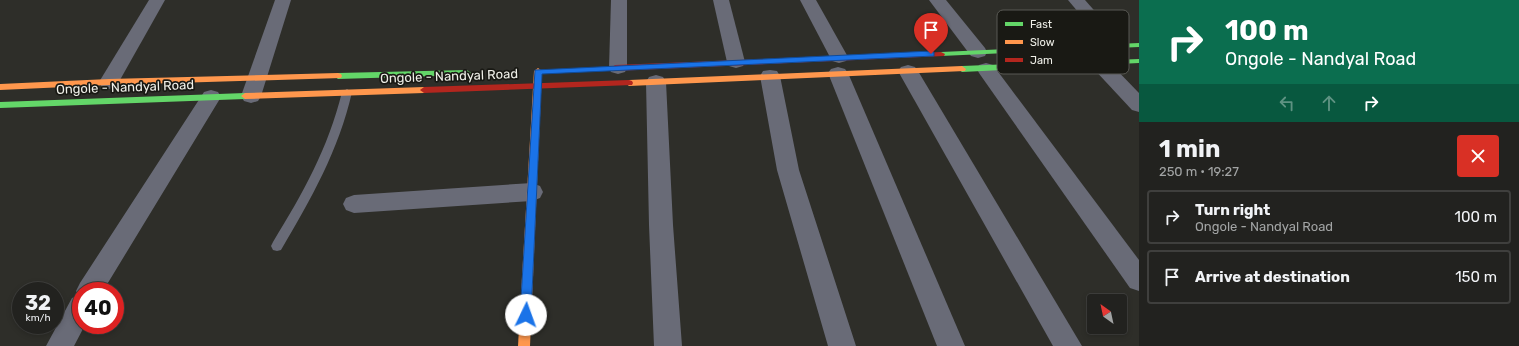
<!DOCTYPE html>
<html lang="en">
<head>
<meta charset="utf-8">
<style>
  body { margin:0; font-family:Rubik,sans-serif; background:#2e2f2c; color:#f1f3f6; height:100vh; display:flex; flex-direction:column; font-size:15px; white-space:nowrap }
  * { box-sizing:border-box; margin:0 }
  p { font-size:13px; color:#a2a4a4 }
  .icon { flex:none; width:22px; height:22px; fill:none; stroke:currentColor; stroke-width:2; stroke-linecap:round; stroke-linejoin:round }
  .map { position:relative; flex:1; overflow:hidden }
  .panel { display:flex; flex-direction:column; background:#22221f; width:380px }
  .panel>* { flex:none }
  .banner { background:#0b6e4f; color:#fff; overflow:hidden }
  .needle { width:26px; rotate:327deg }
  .buttons { position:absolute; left:1087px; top:294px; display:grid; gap:8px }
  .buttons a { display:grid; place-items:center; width:40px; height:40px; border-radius:4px; background:#22221f; box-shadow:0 2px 6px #0003,0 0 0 1px #3f3f3d; font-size:20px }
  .speed { position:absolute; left:12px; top:282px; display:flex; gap:8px; font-size:20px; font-weight:700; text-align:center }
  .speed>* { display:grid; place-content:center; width:52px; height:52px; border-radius:50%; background:#22221f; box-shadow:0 2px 6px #0003,0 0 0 1px #3f3f3d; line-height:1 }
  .speed small { font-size:10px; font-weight:400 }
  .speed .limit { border:6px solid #d22; background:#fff; color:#111 }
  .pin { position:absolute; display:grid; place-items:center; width:34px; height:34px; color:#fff; margin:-41px -17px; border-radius:50% 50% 50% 0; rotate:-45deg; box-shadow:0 0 4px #0007 }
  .pin .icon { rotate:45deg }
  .me { position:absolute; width:44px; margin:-22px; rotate:3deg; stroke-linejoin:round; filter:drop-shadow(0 0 3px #0008) }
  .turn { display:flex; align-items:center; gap:14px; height:84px; padding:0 20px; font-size:18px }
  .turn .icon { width:52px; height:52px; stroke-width:2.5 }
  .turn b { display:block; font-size:28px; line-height:34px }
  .lanes { display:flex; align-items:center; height:38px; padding:0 20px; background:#0003; justify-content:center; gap:20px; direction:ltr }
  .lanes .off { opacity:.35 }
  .round { display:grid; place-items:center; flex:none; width:42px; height:42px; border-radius:4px; background:#2e2f2c }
  .head { display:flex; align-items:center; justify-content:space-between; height:68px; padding:0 20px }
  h1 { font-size:24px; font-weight:700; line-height:30px }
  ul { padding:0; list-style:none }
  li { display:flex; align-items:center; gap:12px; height:54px; margin:0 8px 6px; padding:0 12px; border:2px solid #3f3f3d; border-radius:4px }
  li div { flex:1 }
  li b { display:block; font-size:15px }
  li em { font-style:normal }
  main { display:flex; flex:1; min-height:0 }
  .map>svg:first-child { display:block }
</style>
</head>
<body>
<main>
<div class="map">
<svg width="1139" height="346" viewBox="0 0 1139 346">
  <rect width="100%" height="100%" fill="#2e2e29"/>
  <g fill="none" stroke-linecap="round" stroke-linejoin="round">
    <!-- lane -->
    <path fill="#696b77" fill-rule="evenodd" d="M347,89l5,3c-13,58 -41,107 -71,158l-4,1 -4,-1 -2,-4 2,-4c30,-49 55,-93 69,-150z"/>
    <!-- street -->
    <g fill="#696b77" fill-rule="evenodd">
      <polygon points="149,0 165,0 116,87 109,89 102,87 99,82"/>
      <polygon points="275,0 291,0 261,96 258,101 251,103 244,101 241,96"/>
      <polygon points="611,0 627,0 627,68 625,72 618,74 611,72 609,68"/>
      <polygon points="713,0 729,0 745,62 743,66 736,68 729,66 727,62"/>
      <polygon points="800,0 816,0 848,57 846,61 839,63 832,61"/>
      <polygon points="929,0 946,0 985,48 987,52 985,56 978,58 971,56"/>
      <polygon points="1068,0 1085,0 1122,42 1125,46 1122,50 1116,52 1110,50"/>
      <polygon points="1099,57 1106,59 1139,93 1139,112 1132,110 1092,67 1090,63 1092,59"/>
      <polygon points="986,63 993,65 1139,260 1139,291 1130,288 979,73 977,69 979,65"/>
      <polygon points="908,65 915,67 918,71 1082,346 1053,346 898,71 901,67"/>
      <polygon points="838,67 845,69 848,73 965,346 937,346 828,73 831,69"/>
      <polygon points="770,70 777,71 780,76 799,170 856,346 828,346 777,170 760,76 763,71"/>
      <polygon points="656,75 663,77 666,82 673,225 682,346 654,346 649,225 646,82 649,77"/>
      <polygon points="211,90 218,92 221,97 103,291 81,291 81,325 85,325 74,346 46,346 72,298 78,295 76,291 80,283 204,92"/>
      <polygon points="532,183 540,186 543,192 540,198 532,201 354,213 346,210 343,204 346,198 354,195"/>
    </g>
    <!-- fast -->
    <g fill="#63d668" fill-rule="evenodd">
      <polygon points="1139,43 1139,47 941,56 937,54 941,52"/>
      <polygon points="1139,59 1139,63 962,72 958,69 962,66"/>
      <polygon points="467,70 471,73 470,75 338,79 334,76 338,73"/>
      <polygon points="245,93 249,96 245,99 0,108 0,102"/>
    </g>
    <!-- slow -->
    <g fill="#ff974d" fill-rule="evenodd">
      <polygon points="962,66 966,69 965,71 629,86 625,83 629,80"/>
      <polygon points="538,68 542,71 530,346 518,346 534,71"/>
      <polygon points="338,73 341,74 342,76 341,78 109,85 0,90 0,84 109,79"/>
      <polygon points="424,87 428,90 424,93 245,99 241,96 245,93"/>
    </g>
    <!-- jam -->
    <g fill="#b3261e" fill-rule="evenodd">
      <polygon points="941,52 945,54 944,56 615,71 611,68 615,65"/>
      <polygon points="629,80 632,81 633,83 632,85 424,93 420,90 424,87"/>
    </g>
  </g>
  <!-- route -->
  <polygon fill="#1a73e8" stroke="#114b97" points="931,51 934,52 934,56 542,74 531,315 530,319 526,320 522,319 520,315 535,70"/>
  <g text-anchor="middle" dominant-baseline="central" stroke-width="3.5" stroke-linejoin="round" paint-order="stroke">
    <!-- street labels -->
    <g font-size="13" fill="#efefe8" stroke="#191914">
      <text transform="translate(449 76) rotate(-2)">Ongole - Nandyal Road</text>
      <text transform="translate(125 87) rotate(-2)">Ongole - Nandyal Road</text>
    </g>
  </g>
  <!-- legend -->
  <rect x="997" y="10" width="132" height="64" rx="6" fill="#191914" stroke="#595954" stroke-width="1"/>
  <rect x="1005" y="22" width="18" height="4" fill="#63d668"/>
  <rect x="1005" y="40" width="18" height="4" fill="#ff974d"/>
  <rect x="1005" y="58" width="18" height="4" fill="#b3261e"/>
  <g font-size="11" fill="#efefe8">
    <text x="1030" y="28">Fast</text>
    <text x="1030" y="46">Slow</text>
    <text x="1030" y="64">Jam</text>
  </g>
</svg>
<div class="buttons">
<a><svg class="needle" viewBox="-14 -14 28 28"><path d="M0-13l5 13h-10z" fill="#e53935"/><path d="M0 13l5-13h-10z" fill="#a2a4a4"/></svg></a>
</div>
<div class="speed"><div>32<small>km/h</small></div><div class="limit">40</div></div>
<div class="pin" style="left:931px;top:54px;background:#d93025"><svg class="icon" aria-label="arrive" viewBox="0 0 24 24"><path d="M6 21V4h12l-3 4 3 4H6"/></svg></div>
<svg class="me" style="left:526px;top:315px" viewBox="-20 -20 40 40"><circle r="19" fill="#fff"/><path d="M0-13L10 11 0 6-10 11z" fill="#1a73e8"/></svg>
</div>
<section class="panel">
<div class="banner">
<div class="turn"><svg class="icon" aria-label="right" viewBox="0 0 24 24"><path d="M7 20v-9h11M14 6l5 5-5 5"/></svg><div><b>100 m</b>Ongole - Nandyal Road</div></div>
<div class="lanes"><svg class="icon off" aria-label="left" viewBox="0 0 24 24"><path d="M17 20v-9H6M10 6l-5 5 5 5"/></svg><svg class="icon off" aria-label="ahead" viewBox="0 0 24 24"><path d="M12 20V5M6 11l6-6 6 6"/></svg><svg class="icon" aria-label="right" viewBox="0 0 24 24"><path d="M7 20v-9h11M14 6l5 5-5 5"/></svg></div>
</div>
<div class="head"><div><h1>1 min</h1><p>250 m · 19:27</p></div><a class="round" style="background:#d93025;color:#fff"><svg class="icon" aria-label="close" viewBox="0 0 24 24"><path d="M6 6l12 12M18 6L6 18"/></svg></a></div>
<ul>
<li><svg class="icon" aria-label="right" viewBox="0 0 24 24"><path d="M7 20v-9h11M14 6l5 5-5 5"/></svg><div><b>Turn right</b><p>Ongole - Nandyal Road</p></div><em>100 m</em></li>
<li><svg class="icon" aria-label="arrive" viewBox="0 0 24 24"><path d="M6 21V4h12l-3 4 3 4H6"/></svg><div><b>Arrive at destination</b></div><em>150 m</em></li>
</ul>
</section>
</main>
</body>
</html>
